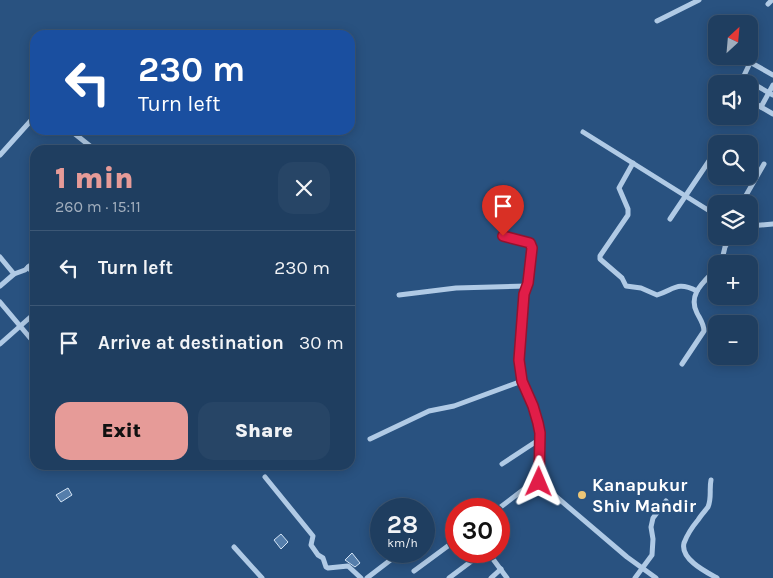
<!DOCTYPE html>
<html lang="en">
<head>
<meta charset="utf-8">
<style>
  body { margin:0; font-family:Karla,sans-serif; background:#274566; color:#f1f3f6; height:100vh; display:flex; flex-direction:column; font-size:19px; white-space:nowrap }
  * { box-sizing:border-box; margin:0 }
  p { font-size:16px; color:#a1aebd }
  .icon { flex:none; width:28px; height:28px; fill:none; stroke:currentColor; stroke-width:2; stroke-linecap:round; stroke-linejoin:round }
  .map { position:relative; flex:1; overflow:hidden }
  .side { position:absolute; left:30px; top:145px; width:325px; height:325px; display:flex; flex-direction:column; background:#1f3e60; border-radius:15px; box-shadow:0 2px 12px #0003,0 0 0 1px #3c5775 }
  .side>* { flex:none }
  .banner { position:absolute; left:30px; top:30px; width:325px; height:105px; border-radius:15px; box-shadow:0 2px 12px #0003,0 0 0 1px #3c5775; background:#1a4fa0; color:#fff; overflow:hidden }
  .needle { width:32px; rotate:26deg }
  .tools { position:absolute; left:708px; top:15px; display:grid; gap:10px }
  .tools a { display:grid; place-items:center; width:50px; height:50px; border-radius:10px; background:#1f3e60; box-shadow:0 2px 12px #0003,0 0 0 1px #3c5775; font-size:25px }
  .speed { position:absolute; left:370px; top:498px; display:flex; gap:10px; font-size:25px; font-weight:700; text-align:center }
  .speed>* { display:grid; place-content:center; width:65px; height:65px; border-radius:50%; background:#1f3e60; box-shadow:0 2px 12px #0003,0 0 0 1px #3c5775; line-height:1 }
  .speed small { font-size:12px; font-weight:400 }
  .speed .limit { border:8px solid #d22; background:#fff; color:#111 }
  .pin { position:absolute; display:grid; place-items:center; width:42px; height:42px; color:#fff; margin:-51px -21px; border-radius:50% 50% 50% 0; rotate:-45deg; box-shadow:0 0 5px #0007 }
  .pin .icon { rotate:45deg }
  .me { position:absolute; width:55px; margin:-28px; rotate:1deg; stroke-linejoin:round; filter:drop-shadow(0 0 4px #0008) }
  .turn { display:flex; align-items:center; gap:18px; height:105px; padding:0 25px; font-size:22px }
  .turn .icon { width:65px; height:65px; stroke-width:2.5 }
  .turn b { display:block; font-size:35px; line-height:42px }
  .round { display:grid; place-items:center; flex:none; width:52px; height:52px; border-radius:15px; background:#274566 }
  .head { display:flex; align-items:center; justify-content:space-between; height:85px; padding:0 25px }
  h1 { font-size:30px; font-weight:800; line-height:38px; color:#e69b98 }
  .cta { display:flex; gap:10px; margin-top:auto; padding:10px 25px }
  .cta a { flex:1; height:58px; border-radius:15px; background:#e69b98; color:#111; font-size:20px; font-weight:800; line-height:58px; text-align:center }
  .cta a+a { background:#274566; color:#f1f3f6 }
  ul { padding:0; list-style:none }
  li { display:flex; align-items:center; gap:15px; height:75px; padding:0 25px; border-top:1px solid #3c5775 }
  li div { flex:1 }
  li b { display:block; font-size:19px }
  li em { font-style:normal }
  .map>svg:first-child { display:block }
</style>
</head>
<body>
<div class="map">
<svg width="773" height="578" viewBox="0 0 773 578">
  <rect width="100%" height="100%" fill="#295280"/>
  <!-- building -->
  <g fill="#557eab" stroke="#d3e4f5">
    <polygon points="68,488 72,495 61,502 56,495"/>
    <polygon points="281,534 288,542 281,549 274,540"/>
    <polygon points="352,553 360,563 355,567 345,560"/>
  </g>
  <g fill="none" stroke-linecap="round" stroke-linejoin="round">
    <!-- minor -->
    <g stroke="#b0cae5" stroke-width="5">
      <polyline points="768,4 772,0"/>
      <polyline points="657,21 699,0"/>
      <polyline points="739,56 773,75"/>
      <polyline points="743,78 773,95"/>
      <polyline points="740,84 750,63"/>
      <polyline points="749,100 773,114"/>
      <polyline points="761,107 773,85"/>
      <polyline points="70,130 95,150"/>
      <polyline points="583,132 716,215"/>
      <polyline points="0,155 35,116"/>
      <path d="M633,163l-14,25 9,21v6l-28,41v3l22,19 4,8 15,2 16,7c18,-6 20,-14 40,-4"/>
      <polyline points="741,204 764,164"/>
      <polyline points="670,219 715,152"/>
      <polyline points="749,226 773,224"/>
      <polyline points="503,236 530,243 533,248 528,283 524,294 519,360 522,381 533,406 539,423 540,433 539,482"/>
      <polyline points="0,257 14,274 0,286"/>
      <polyline points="721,264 725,247 731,236"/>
      <polyline points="28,267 35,275"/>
      <polyline points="14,274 25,270 35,261"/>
      <polyline points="399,295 456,288 527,286"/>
      <polyline points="0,302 31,339"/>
      <polyline points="0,344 35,313"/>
      <path d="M682,364l22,-33c0,-7 -4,-12 -7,-18 -10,-19 8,-32 19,-44"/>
      <polyline points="370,439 429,411 454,406 522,381"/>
      <polyline points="502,464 540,439"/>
      <polyline points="265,477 313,536 311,545 318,555 323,558 326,567 328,568 348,566 361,578"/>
      <path d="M711,480c-2,9 1,18 -3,27 -3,4 -7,8 -10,13 -5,6 -11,15 -14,23 -4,16 22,29 33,35"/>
      <polyline points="498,509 532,483 539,482 627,557 656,578"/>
      <polyline points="234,547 262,578"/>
      <polyline points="487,551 507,578"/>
      <polyline points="414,571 456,540"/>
      <polyline points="367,578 401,552"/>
      <polyline points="449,578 485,551"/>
      <polyline points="491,578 501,569"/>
      <polyline points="635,578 652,555 653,539 651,527 653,518 666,501"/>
    </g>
  </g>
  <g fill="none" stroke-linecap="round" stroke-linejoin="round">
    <defs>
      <polyline id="route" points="503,236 530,243 532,248 528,283 524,294 519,360 522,381 533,406 538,423 540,433 539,482"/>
    </defs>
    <!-- route casing -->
    <use href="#route" stroke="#92132f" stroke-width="12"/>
    <!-- route -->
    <use href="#route" stroke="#e11d48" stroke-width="9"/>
  </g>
  <!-- markers -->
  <circle fill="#edc677" stroke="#295280" stroke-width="2" cx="582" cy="495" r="5"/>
  <g text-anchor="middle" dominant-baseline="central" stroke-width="5" stroke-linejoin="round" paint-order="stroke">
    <!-- poi labels -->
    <g font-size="18" font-weight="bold" fill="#fff" stroke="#295280" text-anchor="start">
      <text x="592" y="485">Kanapukur<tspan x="592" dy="21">Shiv Mandir</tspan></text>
    </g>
  </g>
</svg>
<div class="tools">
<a><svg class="needle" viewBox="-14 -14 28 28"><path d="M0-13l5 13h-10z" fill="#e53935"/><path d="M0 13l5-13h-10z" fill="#a1aebd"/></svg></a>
<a><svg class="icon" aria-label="sound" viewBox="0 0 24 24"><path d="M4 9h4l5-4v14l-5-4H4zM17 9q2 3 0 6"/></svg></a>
<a><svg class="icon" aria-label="search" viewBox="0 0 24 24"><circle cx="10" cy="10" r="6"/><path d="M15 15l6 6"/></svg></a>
<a><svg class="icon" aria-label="layers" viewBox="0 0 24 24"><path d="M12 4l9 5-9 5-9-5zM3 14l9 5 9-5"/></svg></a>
<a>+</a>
<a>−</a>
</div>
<div class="speed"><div>28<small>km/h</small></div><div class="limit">30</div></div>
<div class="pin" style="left:503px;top:236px;background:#d93025"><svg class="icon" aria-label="arrive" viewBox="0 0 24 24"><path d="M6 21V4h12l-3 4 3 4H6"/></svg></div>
<svg class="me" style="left:539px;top:482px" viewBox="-20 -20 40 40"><path d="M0-17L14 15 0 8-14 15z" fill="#e11d48" stroke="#fff" stroke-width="4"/></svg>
<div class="banner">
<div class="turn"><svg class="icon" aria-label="left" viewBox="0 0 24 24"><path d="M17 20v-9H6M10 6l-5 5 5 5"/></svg><div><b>230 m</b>Turn left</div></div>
</div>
<section class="side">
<div class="head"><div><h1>1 min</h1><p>260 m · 15:11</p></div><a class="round"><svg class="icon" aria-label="close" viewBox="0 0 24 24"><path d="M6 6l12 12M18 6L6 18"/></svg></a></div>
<ul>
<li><svg class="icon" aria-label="left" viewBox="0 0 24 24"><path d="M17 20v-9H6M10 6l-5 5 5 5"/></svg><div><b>Turn left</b></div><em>230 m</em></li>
<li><svg class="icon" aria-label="arrive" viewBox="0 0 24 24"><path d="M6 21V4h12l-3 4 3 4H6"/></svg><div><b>Arrive at destination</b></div><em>30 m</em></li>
</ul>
<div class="cta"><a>Exit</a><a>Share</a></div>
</section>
</div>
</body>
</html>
